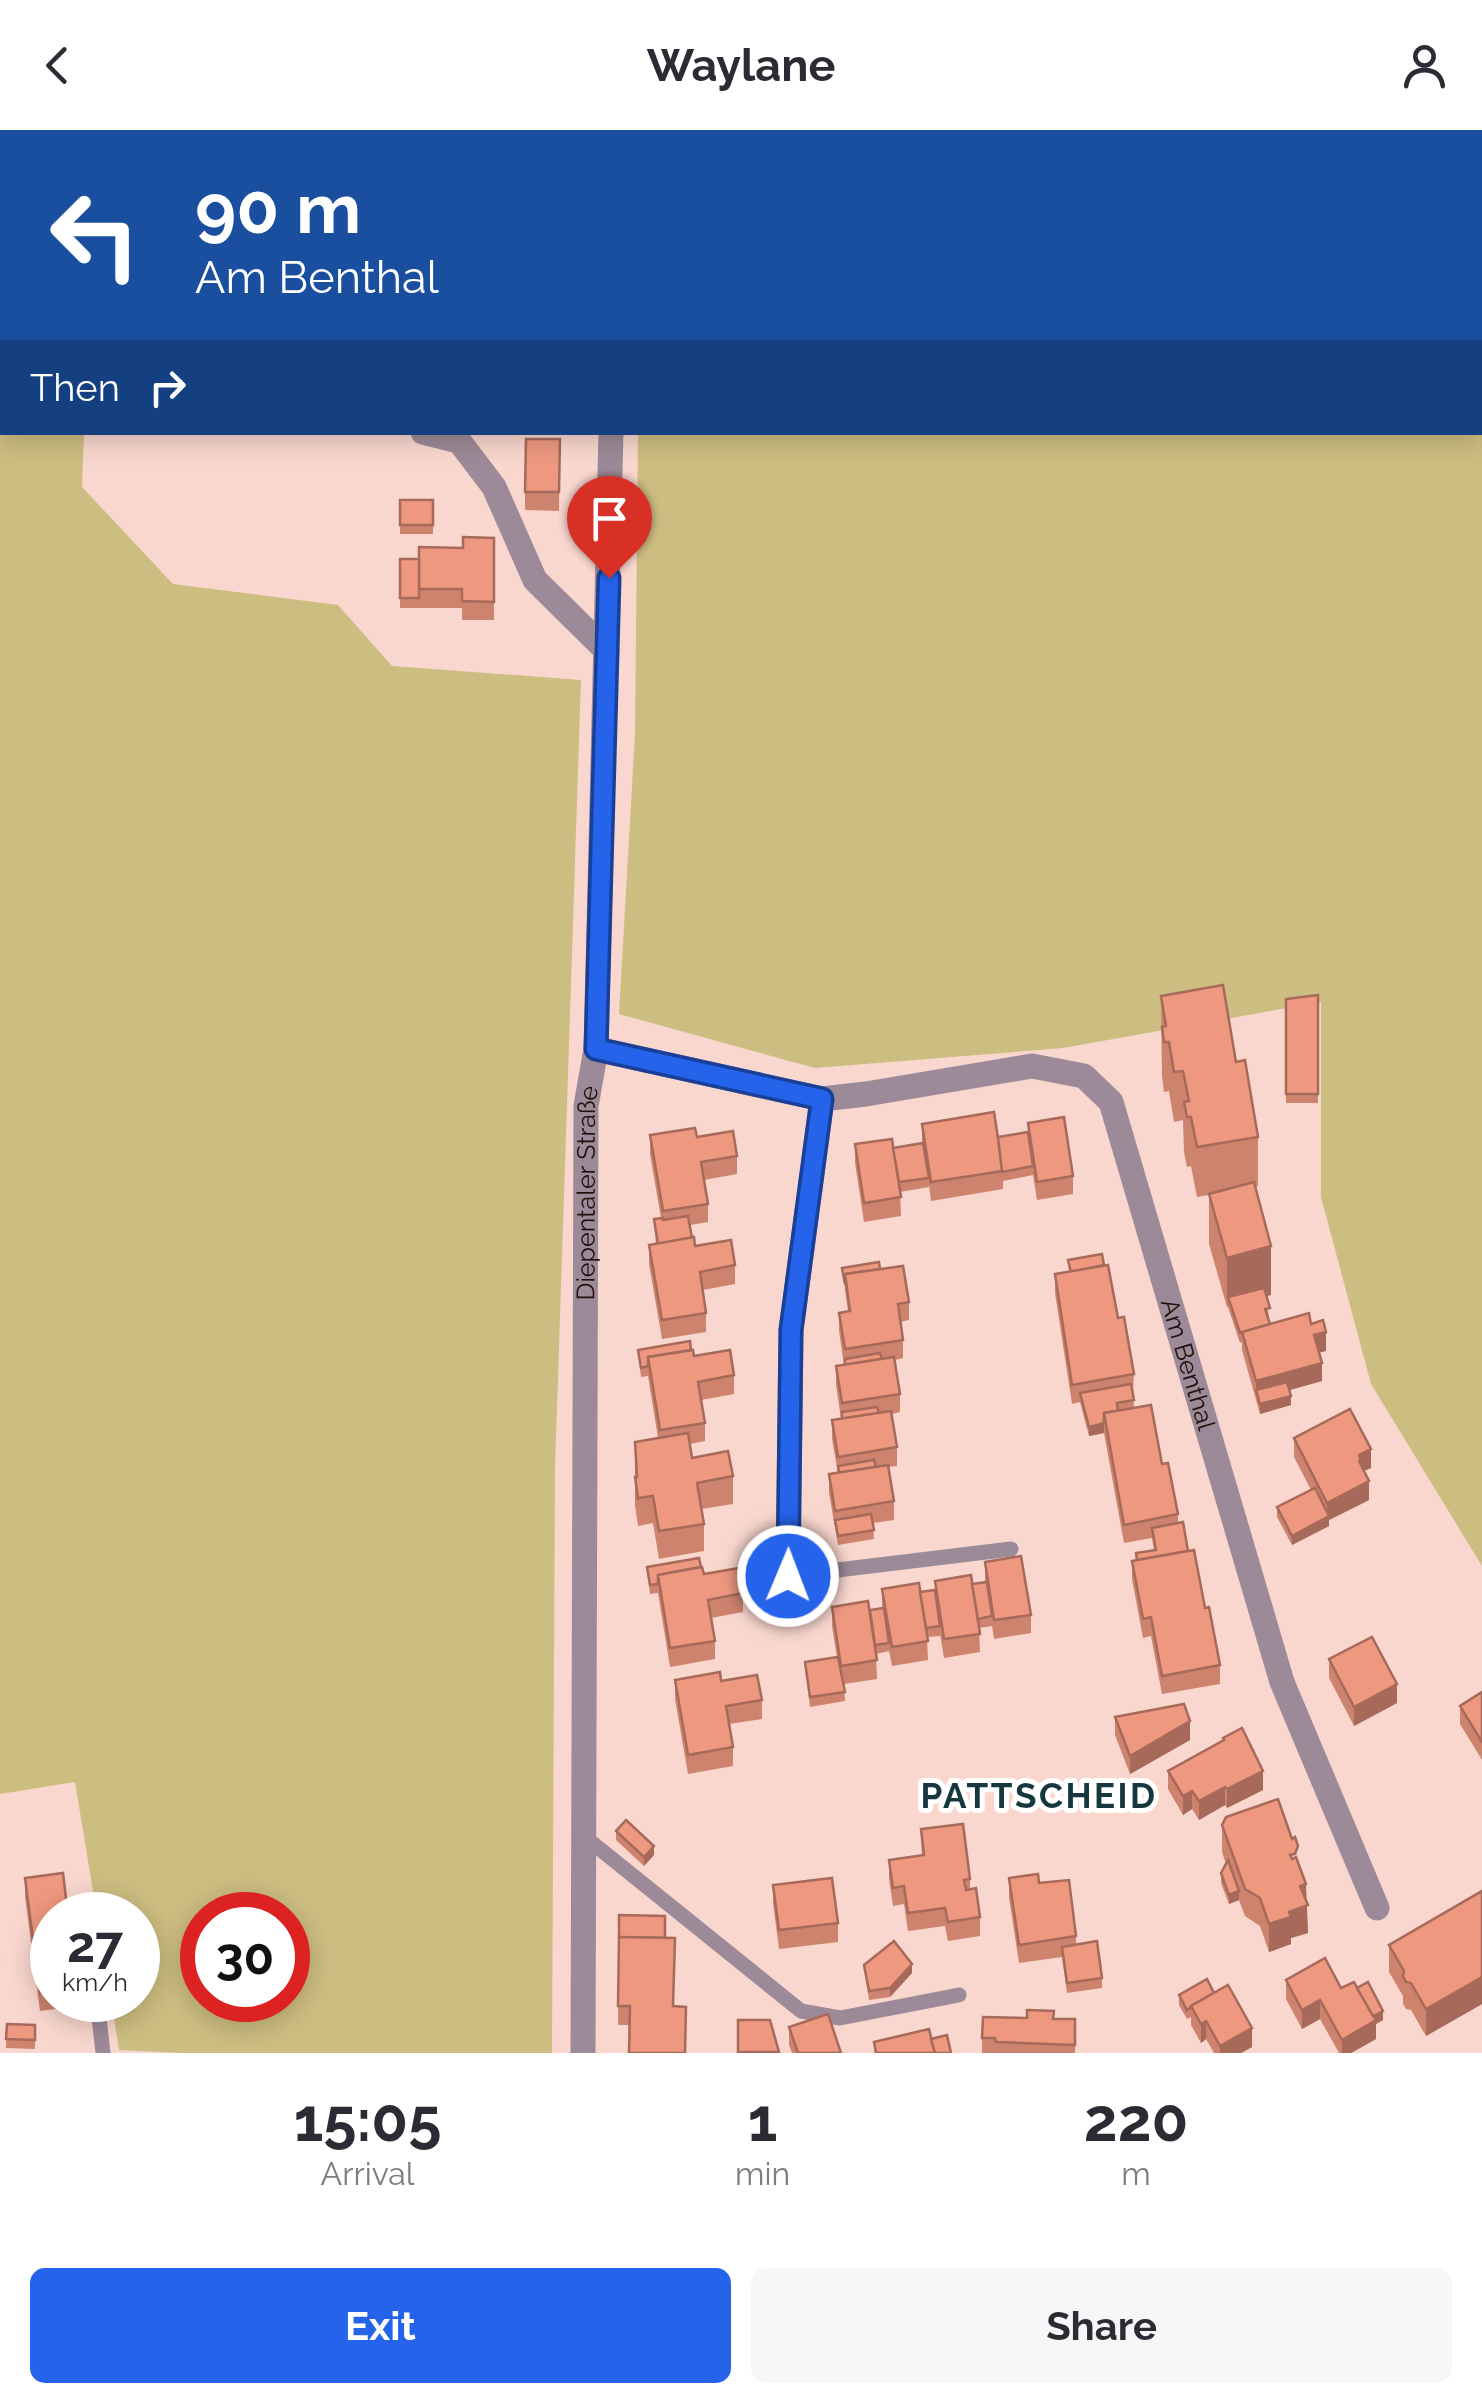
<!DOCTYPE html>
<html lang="en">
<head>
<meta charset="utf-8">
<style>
  body { margin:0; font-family:Raleway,sans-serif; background:#f7f7f7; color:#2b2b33; height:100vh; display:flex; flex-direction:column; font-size:38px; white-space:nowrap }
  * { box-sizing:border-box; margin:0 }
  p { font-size:32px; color:#7c7c81 }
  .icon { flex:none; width:55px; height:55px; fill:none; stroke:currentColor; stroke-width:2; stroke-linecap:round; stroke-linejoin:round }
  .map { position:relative; height:1923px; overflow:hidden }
  .panel { display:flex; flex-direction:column; background:#fff; flex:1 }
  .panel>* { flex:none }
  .hud { position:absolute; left:0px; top:0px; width:1482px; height:305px; box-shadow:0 5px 25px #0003; background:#1a4fa0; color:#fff; overflow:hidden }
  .speed { position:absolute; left:30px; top:1762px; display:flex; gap:20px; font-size:50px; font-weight:700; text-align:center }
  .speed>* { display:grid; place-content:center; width:130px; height:130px; border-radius:50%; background:#fff; box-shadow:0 5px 25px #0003; line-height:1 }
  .speed small { font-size:25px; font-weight:400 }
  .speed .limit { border:15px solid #d22; background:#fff; color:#111 }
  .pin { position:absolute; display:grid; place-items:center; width:85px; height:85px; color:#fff; margin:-102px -42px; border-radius:50% 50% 50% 0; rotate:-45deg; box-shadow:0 0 10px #0007 }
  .pin .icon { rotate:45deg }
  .me { position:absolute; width:110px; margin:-55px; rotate:1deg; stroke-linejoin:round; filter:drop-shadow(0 0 8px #0008) }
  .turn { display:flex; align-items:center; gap:35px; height:210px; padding:0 30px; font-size:45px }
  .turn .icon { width:130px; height:130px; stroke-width:2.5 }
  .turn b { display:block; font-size:70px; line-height:85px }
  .then { display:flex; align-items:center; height:95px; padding:0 30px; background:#0003; gap:20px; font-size:38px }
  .eta { display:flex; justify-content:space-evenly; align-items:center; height:170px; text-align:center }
  .eta b { font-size:60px; font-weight:700; line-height:70px }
  .cta { display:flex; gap:20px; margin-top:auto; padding:20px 30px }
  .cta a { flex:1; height:115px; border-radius:15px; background:#2563eb; color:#fff; font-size:40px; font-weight:700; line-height:115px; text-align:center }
  .cta a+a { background:#f7f7f7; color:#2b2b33 }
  header { display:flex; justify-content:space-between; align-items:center; height:130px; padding:0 30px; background:#fff; font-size:45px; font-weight:700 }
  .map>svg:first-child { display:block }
</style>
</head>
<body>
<header><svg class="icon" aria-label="back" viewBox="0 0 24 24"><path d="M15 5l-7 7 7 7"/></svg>Waylane<svg class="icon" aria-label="person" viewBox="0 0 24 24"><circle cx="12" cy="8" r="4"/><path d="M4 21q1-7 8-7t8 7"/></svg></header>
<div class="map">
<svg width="1482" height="1923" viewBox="0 0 1482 1923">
  <rect width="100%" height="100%" fill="#f9d7ce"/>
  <!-- green -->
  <g fill="#ccbd80" fill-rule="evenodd">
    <polygon points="641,0 1482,0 1482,1436 1371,1254 1321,1067 1321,872 1063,918 815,938 619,884 635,604 638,303 1480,302 1480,2 641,2"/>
    <path d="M2,205v97l82,1 -2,54 91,97 165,21 54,61 189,14 -26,788 -3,585h-372l-61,-3 -8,-50h27v-85h-41l-22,-133 -75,12v-1458zM202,1785h86v85h-86z"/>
  </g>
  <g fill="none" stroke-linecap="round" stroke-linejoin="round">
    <!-- service -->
    <g stroke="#9d8a98" stroke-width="15">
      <polyline points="788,1446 1011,1419"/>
      <polyline points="585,1707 801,1881 840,1888 959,1865"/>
      <polyline points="97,1870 103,1923"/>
    </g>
    <!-- minor -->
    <g stroke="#9d8a98" stroke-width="25">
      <polyline points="604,0 605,2"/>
      <polyline points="0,150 2,151"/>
      <polyline points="423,302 459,311 494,357 535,450 607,521"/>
      <path id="s1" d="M596,919l226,50 44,-5 166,-28 52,10 27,26 171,580 95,226"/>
      <polyline points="788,1446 791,1200 822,969"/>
      <path id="s2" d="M583,1923l3,-947 10,-57 15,-617"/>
    </g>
  </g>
  <!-- wall -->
  <g fill="#cd836e">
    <polygon points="560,309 559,381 525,380 525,362"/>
    <rect x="400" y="370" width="33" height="34"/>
    <polygon points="494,408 494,490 462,490 462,478 400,478 400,429 419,429"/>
    <polygon points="1318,865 1318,973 1286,973 1286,869"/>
    <polygon points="1161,866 1236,932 1258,1007 1258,1056 1255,1057 1271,1165 1266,1166 1270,1194 1311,1194 1326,1221 1319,1222 1322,1251 1289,1260 1291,1275 1260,1284 1242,1220 1242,1212 1240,1213 1228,1177 1227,1177 1209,1114 1209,1065 1197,1067 1191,1036 1187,1037 1184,1022 1183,990 1174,992 1169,961 1164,962 1162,946"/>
    <polygon points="1028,993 1073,1046 1073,1064 1037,1070 1033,1045 1003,1051 1003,1059 931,1071 929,1055 929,1057 900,1062 901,1086 864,1092 855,1033 855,1014 893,1018 922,1013 922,994 998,1007 1028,1002"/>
    <polygon points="650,1005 697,1007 737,1026 737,1044 704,1050 708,1074 708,1092 690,1095 695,1116 735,1135 735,1154 703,1160 706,1183 706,1202 662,1209 649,1134 649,1115 656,1114 654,1089 661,1088 650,1024"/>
    <polygon points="1068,1130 1118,1188 1134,1244 1133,1263 1134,1278 1162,1334 1178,1384 1178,1393 1188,1421 1205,1478 1220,1535 1220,1554 1162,1564 1151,1506 1143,1508 1132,1449 1132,1431 1136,1430 1136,1423 1154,1420 1152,1408 1124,1413 1104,1303 1089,1306 1080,1272 1072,1274 1055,1163 1055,1144 1069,1142"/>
    <polygon points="842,1138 880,1139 909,1172 909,1190 900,1192 903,1210 903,1228 895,1230 900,1264 900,1282 892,1284 897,1317 897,1336 889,1337 894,1371 894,1390 873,1393 874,1409 838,1415 829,1363 829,1344 838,1343 832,1309 832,1290 841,1289 836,1255 836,1236 844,1235 839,1201 839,1183 848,1181"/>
    <polygon points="638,1220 694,1226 734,1245 734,1264 701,1270 705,1293 705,1311 690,1314 692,1328 733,1346 733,1374 701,1379 704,1394 704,1421 659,1429 653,1393 638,1396 635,1375 635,1312 658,1308 648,1246 641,1247"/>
    <polygon points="1294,1308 1371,1338 1364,1341 1369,1370 1329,1390 1329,1396 1292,1415 1277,1387 1277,1377 1311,1360 1294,1327"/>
    <polygon points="985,1432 1031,1485 1031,1503 994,1509 992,1496 979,1498 980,1522 944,1528 940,1504 940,1506 927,1507 928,1530 892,1536 889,1521 876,1524 877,1549 844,1554 845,1571 810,1577 805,1532 837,1528 832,1496 832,1477 870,1480 882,1478 882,1459 920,1462 935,1460 935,1451 972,1454 985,1452"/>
    <polygon points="647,1437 701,1437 704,1444 743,1463 743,1482 711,1488 715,1511 715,1529 670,1537 658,1463 650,1464"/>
    <polygon points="1329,1529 1397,1573 1354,1596 1329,1548"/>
    <polygon points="675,1550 721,1551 762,1570 762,1589 729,1594 733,1617 733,1636 688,1644 675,1569"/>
    <polygon points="1482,1562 1482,1630 1460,1594 1460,1576"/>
    <polygon points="1115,1587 1190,1610 1130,1644 1115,1605"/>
    <polygon points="1168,1641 1263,1660 1227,1678 1225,1675 1199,1690 1192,1679 1183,1685 1168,1659"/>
    <polygon points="1222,1695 1298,1733 1306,1770 1308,1803 1291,1808 1291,1814 1269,1822 1260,1796 1245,1786 1239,1770 1229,1774 1221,1753 1221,1743 1226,1734 1222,1722"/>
    <polygon points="921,1699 970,1749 970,1759 980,1787 980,1806 948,1811 945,1796 908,1801 904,1774 893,1776 889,1749 889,1730 922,1726"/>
    <polygon points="616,1701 654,1725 644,1736 616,1710"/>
    <polygon points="25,1748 52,1785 52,1870 77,1870 77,1876 40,1881 25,1767"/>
    <polygon points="1009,1748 1039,1753 1076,1806 1076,1815 1102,1848 1102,1858 1067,1863 1062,1827 1019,1833 1009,1767"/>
    <polygon points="773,1755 838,1793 838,1812 779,1819 773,1773"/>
    <polygon points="1482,1761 1482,1874 1426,1906 1411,1880 1406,1879 1403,1874 1403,1866 1389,1842 1389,1815"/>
    <polygon points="619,1785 665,1786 630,1895 618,1895"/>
    <polygon points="864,1835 912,1843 890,1867 869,1870"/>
    <polygon points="1286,1850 1341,1858 1357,1858 1383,1890 1376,1894 1376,1909 1351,1923 1339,1923 1320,1889 1302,1899 1286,1869"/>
    <polygon points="1214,1863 1252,1917 1241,1923 1214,1923 1206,1909 1201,1913 1191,1895 1191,1887 1187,1889 1179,1875 1179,1865"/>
    <polygon points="1054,1889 1075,1889 1075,1923 982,1923 982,1908"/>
    <polygon points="7,1894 35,1895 35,1919 6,1918"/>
    <polygon points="789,1897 841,1923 792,1923 789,1915"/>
  </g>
  <!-- shaded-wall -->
  <g fill="#a76a5a">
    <polygon points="1271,1116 1271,1165 1231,1176 1228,1167 1227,1177 1227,1128"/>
    <polygon points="1326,1202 1326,1221 1314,1224 1314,1205"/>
    <polygon points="1322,1233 1322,1251 1259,1269 1256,1260 1256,1270 1256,1251"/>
    <polygon points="1291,1266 1291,1275 1260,1284 1260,1274"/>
    <polygon points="1104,1293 1104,1303 1089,1306 1089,1297"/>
    <polygon points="1371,1319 1371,1338 1361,1342 1359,1325"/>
    <polygon points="1369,1351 1369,1370 1329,1390 1329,1396 1292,1415 1292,1406 1327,1387 1327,1373"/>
    <polygon points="1397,1554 1397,1573 1354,1596 1354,1577"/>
    <polygon points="1190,1591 1190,1610 1130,1644 1130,1626"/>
    <polygon points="1263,1641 1263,1660 1227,1678 1227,1659"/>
    <polygon points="1225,1657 1225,1675 1199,1690 1199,1671"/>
    <polygon points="1192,1661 1192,1679 1183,1685 1183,1666"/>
    <polygon points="654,1716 654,1725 644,1736 644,1727"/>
    <polygon points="1306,1754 1308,1803 1291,1808 1291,1814 1269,1822 1269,1794 1300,1756"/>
    <polygon points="1239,1761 1239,1770 1229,1774 1229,1765"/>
    <polygon points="912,1834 912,1843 890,1867 890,1858"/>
    <polygon points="1482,1847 1482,1874 1426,1906 1426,1879"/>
    <polygon points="1320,1870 1320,1889 1302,1899 1302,1880"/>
    <polygon points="1383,1881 1383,1890 1376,1894 1376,1909 1351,1923 1342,1923 1342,1910 1369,1888"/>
    <polygon points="1206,1891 1206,1909 1201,1913 1201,1894"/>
    <polygon points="1252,1898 1252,1917 1241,1923 1220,1923 1220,1916"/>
  </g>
  <!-- building -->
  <g fill="#ee9880" stroke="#a76a5a" stroke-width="2.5">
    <polygon points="526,309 560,309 559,362 525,362"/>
    <rect x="400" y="370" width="33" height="25"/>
    <polygon points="463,407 494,408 494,472 462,471 462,459 419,459 419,417 463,418"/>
    <rect x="400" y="429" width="19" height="39"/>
    <polygon points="1223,855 1236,932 1245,930 1258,1007 1197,1017 1191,987 1187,987 1184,972 1189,971 1183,941 1174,942 1169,912 1164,912 1162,897 1166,896 1161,866"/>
    <polygon points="1318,865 1318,964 1286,964 1286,869"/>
    <polygon points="994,982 1003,1041 931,1052 922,994"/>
    <polygon points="1064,987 1073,1046 1037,1052 1028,993"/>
    <polygon points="695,998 697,1007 733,1001 737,1026 701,1032 708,1074 663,1081 650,1005"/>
    <polygon points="1028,1002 1033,1036 1002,1042 998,1007"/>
    <polygon points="892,1009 901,1067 864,1073 855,1014"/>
    <polygon points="923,1013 929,1048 899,1052 893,1018"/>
    <polygon points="1254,1052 1271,1116 1227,1128 1209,1064"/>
    <polygon points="688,1086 692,1108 658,1114 654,1089 663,1088 663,1090"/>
    <polygon points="694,1107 695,1116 731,1110 735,1135 700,1142 706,1183 662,1190 649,1115"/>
    <polygon points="1102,1124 1104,1135 1071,1142 1068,1130"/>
    <polygon points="879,1132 880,1139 845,1144 845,1154 842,1138"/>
    <polygon points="1108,1135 1118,1188 1124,1187 1134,1244 1072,1255 1055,1144"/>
    <polygon points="903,1136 909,1172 898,1174 903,1210 845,1219 839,1183 850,1181 845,1144"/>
    <polygon points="1264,1158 1270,1178 1265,1179 1270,1194 1240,1203 1228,1167"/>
    <polygon points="1309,1183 1311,1194 1323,1190 1326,1202 1314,1205 1322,1233 1256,1251 1242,1202"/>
    <polygon points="690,1211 691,1220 648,1227 648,1236 641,1238 638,1220"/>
    <polygon points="693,1220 694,1226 730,1220 734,1245 698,1252 705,1293 660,1300 648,1227"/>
    <polygon points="880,1223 882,1229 845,1235 845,1229"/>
    <polygon points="894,1227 900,1264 842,1273 836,1236"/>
    <polygon points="1287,1252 1291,1266 1260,1274 1256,1260"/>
    <polygon points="1131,1254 1134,1270 1117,1273 1118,1281 1104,1283 1104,1293 1089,1297 1080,1263"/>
    <polygon points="1151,1275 1162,1334 1168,1333 1178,1384 1124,1395 1104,1283"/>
    <polygon points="877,1277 879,1283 842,1289 842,1282"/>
    <polygon points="1350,1279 1371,1319 1359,1325 1361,1330 1359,1331 1369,1351 1327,1373 1294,1308"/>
    <polygon points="891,1281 897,1317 838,1327 832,1290"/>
    <polygon points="688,1303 692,1328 728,1321 733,1346 697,1353 704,1394 659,1401 653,1366 638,1368 635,1347 637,1347 635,1312"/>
    <polygon points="874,1330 876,1337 839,1343 838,1336"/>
    <polygon points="888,1335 894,1371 835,1381 829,1344"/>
    <polygon points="1315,1358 1329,1386 1292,1406 1277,1377"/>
    <polygon points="871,1384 874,1400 838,1406 835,1390"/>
    <polygon points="1183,1392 1188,1421 1137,1430 1136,1423 1156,1420 1152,1398"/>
    <polygon points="1194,1420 1205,1478 1209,1477 1220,1535 1162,1546 1151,1487 1143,1489 1132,1431"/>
    <polygon points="1021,1426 1031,1485 994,1490 985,1432"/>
    <polygon points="699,1428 701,1437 658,1445 658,1454 650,1455 647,1437"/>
    <polygon points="702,1437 704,1444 739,1438 743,1463 708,1470 715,1511 670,1518 658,1445"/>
    <polygon points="971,1445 980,1504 944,1509 935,1451"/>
    <polygon points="987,1452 992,1486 978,1489 972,1454"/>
    <polygon points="919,1453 928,1511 892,1517 882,1459"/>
    <polygon points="935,1460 940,1496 926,1498 920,1462"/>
    <polygon points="868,1471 877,1530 841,1536 832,1477"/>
    <polygon points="884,1478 889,1513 875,1515 870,1480"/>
    <polygon points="1372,1507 1397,1554 1354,1577 1329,1529"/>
    <polygon points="838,1527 845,1562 810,1567 805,1532"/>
    <polygon points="720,1542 721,1551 757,1545 762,1570 726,1576 733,1617 688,1625 675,1550"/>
    <polygon points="1482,1562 1482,1612 1460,1576"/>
    <polygon points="1184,1574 1190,1591 1130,1626 1115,1587"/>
    <polygon points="1242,1598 1263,1641 1227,1659 1225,1657 1199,1671 1192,1661 1183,1666 1168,1641 1224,1610 1223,1608"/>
    <polygon points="1278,1669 1292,1709 1295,1707 1298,1716 1295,1724 1290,1725 1292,1729 1296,1727 1306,1754 1300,1756 1308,1775 1289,1782 1291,1787 1269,1794 1260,1768 1245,1759 1222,1695 1226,1687"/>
    <polygon points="626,1690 654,1716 644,1727 616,1701"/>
    <polygon points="963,1694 970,1749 964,1750 966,1760 976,1758 980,1787 948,1792 945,1778 908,1783 904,1756 893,1758 889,1730 924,1725 921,1699"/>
    <polygon points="1228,1730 1239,1761 1229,1765 1221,1743"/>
    <polygon points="63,1743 68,1785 52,1785 52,1861 40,1863 25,1748"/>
    <polygon points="1038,1744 1039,1753 1069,1750 1076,1806 1019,1815 1009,1748"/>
    <polygon points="832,1748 838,1793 779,1800 773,1755"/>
    <polygon points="1482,1761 1482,1847 1426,1879 1411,1853 1406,1852 1403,1846 1404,1841 1389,1815"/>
    <polygon points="619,1785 665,1786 665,1808 619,1807"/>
    <polygon points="619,1807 675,1808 673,1876 686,1877 685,1923 629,1923 630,1876 618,1876"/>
    <polygon points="894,1811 912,1834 890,1858 869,1861 864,1835"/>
    <polygon points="1097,1811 1102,1848 1067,1853 1062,1817"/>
    <polygon points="1325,1828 1341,1858 1354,1852 1376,1890 1342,1910 1320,1870 1302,1880 1286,1850"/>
    <polygon points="1207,1849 1214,1863 1191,1876 1191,1877 1187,1880 1179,1865"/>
    <polygon points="1368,1852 1383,1881 1373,1886 1357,1858"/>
    <polygon points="1228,1855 1252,1898 1220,1916 1206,1891 1201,1894 1191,1876"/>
    <polygon points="1027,1880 1054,1881 1053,1889 1075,1889 1075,1915 996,1912 995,1908 982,1908 983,1887 1027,1888"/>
    <polygon points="828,1884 841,1923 798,1923 789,1897"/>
    <polygon points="738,1890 770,1890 779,1922 738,1922"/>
    <polygon points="7,1894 35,1895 35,1910 6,1909"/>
    <polygon points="929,1899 935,1923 876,1923 874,1912"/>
    <polygon points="947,1905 951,1923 935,1923 931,1909"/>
  </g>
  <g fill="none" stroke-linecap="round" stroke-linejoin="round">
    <defs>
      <polyline id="route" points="609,448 596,919 822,969 791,1200 788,1446"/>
    </defs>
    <!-- route casing -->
    <use href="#route" stroke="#184099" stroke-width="25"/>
    <!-- route -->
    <use href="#route" stroke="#2563eb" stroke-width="18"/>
  </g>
  <g text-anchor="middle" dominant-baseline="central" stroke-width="10" stroke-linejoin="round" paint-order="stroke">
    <!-- street labels -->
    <g font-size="25" fill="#22100b" stroke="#fff">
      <text stroke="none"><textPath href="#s2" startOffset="860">Diepentaler Straße</textPath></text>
      <text stroke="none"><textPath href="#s1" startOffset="808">Am Benthal</textPath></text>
    </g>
    <!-- district labels -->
    <g font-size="35" font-weight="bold" letter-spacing="2.5" fill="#17373f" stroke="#fff">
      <text x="1039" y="1665">PATTSCHEID</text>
    </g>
  </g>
</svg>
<div class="speed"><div>27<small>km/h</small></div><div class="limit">30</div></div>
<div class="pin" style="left:609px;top:448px;background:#d93025"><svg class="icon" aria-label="arrive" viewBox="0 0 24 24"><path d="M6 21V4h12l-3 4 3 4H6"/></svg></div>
<svg class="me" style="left:788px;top:1446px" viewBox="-20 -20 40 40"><circle r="17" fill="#2563eb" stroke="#fff" stroke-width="3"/><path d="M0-11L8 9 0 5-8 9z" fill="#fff"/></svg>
<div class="hud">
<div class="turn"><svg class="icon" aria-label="left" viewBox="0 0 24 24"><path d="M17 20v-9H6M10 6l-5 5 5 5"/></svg><div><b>90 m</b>Am Benthal</div></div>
<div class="then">Then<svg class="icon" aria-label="right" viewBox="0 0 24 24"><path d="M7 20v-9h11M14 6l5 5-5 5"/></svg></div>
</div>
</div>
<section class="panel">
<div class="eta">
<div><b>15:05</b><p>Arrival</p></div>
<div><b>1</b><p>min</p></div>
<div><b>220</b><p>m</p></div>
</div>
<div class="cta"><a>Exit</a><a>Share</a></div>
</section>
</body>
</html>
